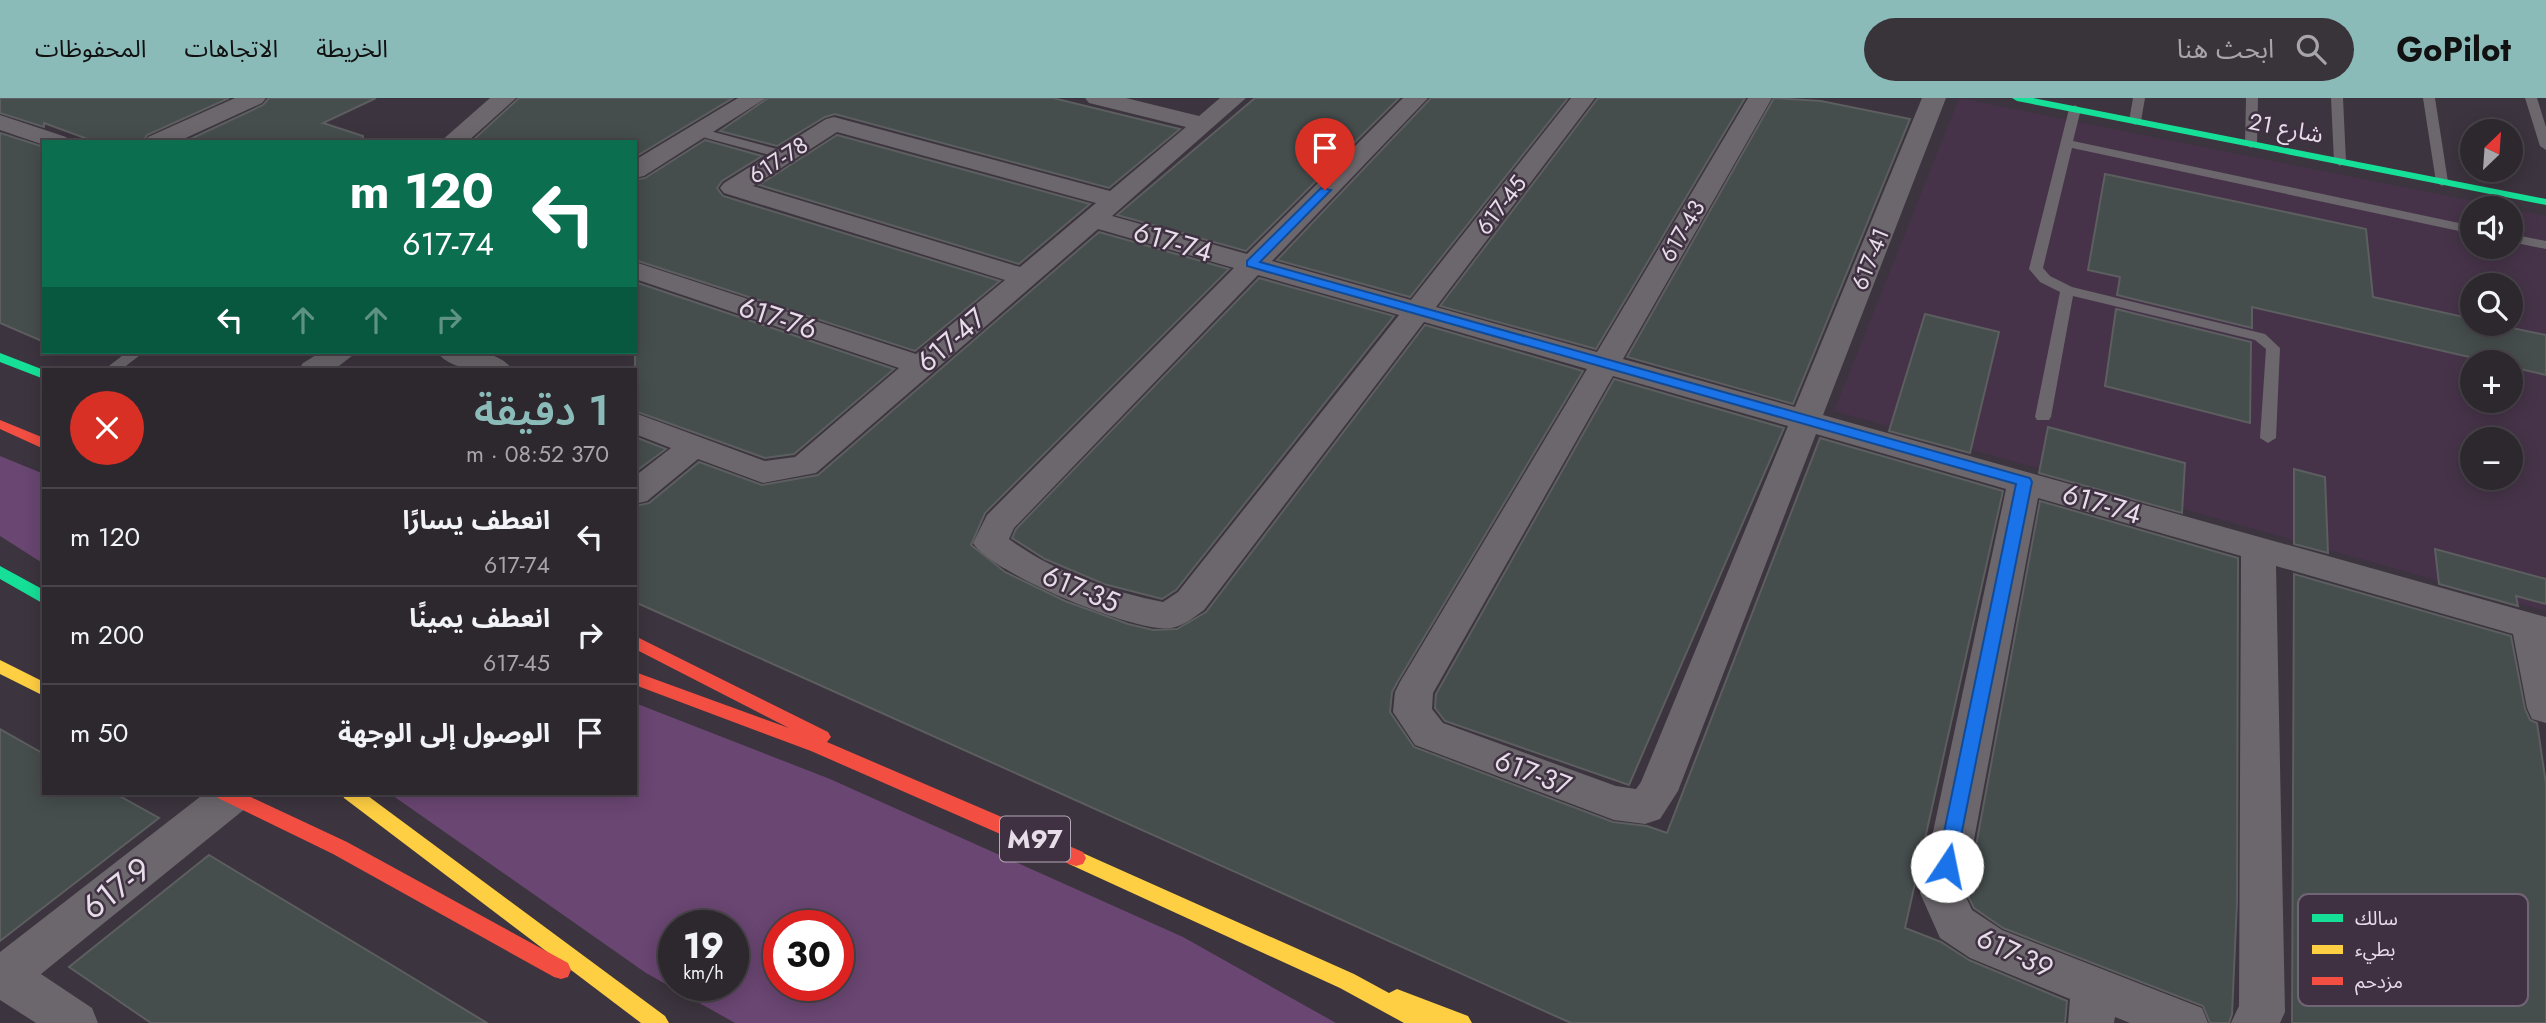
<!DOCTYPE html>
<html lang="ar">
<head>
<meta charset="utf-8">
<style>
  body { margin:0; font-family:Jost,"Noto Sans Arabic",sans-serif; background:#39333a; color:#f1f3f6; direction:rtl; height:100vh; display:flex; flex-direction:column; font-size:26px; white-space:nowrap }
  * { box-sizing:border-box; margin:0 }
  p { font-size:23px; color:#a7a5aa }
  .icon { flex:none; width:38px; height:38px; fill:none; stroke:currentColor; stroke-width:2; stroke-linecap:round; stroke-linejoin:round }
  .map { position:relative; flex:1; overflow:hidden; direction:ltr }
  .panel { position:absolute; left:42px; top:270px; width:595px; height:427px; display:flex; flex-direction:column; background:#2d272e; border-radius:0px; box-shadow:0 4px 18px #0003,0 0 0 2px #48444a; direction:rtl }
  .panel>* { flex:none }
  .banner { position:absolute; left:42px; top:42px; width:595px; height:214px; border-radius:0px; box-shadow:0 4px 18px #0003,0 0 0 2px #48444a; direction:rtl; background:#0b6e4f; color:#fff; overflow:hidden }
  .needle { width:46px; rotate:25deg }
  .tools { position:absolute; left:2460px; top:21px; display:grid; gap:14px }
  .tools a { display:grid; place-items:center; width:63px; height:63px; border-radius:50%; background:#2d272e; box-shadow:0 4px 18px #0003,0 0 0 2px #48444a; font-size:35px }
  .speed { position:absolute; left:658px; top:812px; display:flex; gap:14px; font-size:35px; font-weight:700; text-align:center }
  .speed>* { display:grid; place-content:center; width:91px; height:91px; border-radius:50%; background:#2d272e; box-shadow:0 4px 18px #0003,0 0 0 2px #48444a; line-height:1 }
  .speed small { font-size:18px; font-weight:400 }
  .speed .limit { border:10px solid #d22; background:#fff; color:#111 }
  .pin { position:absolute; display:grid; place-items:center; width:60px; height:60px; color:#fff; margin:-72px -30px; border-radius:50% 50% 50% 0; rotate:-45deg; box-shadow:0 0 7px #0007 }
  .pin .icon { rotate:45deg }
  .me { position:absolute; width:77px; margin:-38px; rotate:11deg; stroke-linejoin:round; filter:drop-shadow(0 0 5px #0008) }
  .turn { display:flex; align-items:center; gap:24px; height:147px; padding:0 28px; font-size:32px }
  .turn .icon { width:91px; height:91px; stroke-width:2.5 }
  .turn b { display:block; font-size:49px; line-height:60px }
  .lanes { display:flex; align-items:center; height:66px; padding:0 28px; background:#0003; justify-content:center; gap:35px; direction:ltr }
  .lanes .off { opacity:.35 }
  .round { display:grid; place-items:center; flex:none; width:74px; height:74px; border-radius:37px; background:#39333a }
  .summary { display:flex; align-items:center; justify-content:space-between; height:119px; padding:0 28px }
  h1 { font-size:42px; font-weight:600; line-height:52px; color:#8bbbb9 }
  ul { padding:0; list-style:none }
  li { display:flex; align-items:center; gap:21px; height:98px; padding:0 28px; border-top:2px solid #48444a }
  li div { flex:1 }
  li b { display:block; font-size:26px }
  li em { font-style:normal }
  header { display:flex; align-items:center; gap:42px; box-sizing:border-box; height:98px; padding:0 35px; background:#8bbbb9; color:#111 }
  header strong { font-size:33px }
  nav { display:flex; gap:38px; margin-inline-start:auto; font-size:24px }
  .search { width:490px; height:63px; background:#39333a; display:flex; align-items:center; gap:18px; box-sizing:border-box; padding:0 24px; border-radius:38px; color:#a7a5aa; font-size:26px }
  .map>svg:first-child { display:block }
</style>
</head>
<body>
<header>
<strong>GoPilot</strong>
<div class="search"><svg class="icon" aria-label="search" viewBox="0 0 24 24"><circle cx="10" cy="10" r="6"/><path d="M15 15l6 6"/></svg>ابحث هنا</div>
<nav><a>الخريطة</a><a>الاتجاهات</a><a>المحفوظات</a></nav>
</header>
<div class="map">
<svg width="2546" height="925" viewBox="0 0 2546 925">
  <rect width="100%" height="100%" fill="#3c343e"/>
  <!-- built -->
  <path fill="#463349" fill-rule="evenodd" d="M1959,0l549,110h-35v39h38v-38l35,7v395l-712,-200zM2473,187h38v39h-38zM2473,264h38v39h-38zM2473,341h38v39h-38z"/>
  <!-- green -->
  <g fill="#6a4672" fill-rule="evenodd">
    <polygon points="0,358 44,376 44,466 0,438"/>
    <path d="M635,605l195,76 353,158 153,86h-601l-89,-50 -257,-180h246zM674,828h59v59h-59zM779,828h59v59h-59z"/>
  </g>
  <!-- building -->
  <g fill="#464d4d" stroke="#5c5e5f" stroke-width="2">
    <polygon points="0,0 229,0 147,37 143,44 96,44 44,25 44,29 0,15"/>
    <polygon points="269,0 376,0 323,25 363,38 363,44 184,44 263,7"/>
    <polygon points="519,0 733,0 635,59 635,44 471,44"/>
    <polygon points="768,0 1053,0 1180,31 1109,90 835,16 825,19 777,48 720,33"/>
    <polygon points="1255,0 1399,0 1246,153 1117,117"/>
    <polygon points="1431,0 1568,0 1410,199 1277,162"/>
    <polygon points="1598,0 1745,0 1596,251 1440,208"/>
    <polygon points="1774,0 1821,3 1910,21 1793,306 1627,259"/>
    <polygon points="0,35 44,49 44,244 0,225"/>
    <polygon points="837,37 1090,106 1019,166 759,87"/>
    <polygon points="705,42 762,58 722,83 717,90 723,98 1000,183 915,253 635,162 635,82 645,80"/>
    <polygon points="2105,76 2366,131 2373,199 2473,221 2473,226 2493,226 2546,237 2546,277 2511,269 2511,264 2491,264 2252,209 2252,230 2117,197 2120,179 2088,172"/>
    <polygon points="1099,134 1229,171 985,415 971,447 1005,474 1065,503 1128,526 1153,532 1177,531 1206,514 1425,227 1583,273 1398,583 1392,594 1390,614 1414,649 1613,724 1647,728 1667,735 1820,340 2003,393 1905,830 1941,844 1969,862 2067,903 2065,925 1571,925 635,504 635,408 649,405 699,364 762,387 818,377"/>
    <polygon points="1259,180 1394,218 1176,492 1162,501 1104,486 1045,461 1012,440 1016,431"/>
    <polygon points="635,184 894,271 794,356 765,360 635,313"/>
    <polygon points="2116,211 2251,244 2250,325 2105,288"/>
    <polygon points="1925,216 1999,234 1970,355 1889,333"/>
    <polygon points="1614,281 1784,330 1629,687 1445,623 1435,610 1436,596"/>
    <polygon points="2048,329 2185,365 2182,415 2039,375"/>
    <polygon points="635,339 666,351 635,374"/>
    <polygon points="2294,371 2325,379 2328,455 2294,446"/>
    <polygon points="2040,403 2238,460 2237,804 2232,916 2229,925 2210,925 2203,908 2003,830 1974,810 1967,796"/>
    <polygon points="2435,451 2546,481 2546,506 2516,498 2518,508 2439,486"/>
    <polygon points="2294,476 2511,538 2525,611 2530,622 2537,625 2546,686 2546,925 2292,925"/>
    <polygon points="0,631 44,656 44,695 114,695 159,720 0,843"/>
    <polygon points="209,757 395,869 487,925 151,925 69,869"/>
  </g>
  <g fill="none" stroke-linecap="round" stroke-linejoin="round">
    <!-- lane -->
    <g fill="#6b676c" fill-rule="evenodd">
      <polygon points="2133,0 2145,0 2141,23 2135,27 2129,23"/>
      <polygon points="2246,0 2258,0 2257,46 2251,50 2245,46"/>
      <polygon points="2331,0 2343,0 2346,64 2340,68 2334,64"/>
      <polygon points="2423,0 2435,0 2448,84 2442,88 2436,84"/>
      <polygon points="2525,0 2537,0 2546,29 2546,52 2540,48"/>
      <polygon points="2075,7 2081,11 2073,43 2473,128 2473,136 2072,50 2043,170 2050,178 2072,189 2265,236 2280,250 2276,340 2268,345 2260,340 2266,251 2255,242 2073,198 2051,319 2049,322 2037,322 2035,319 2060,194 2040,184 2029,171 2069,11"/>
      <polygon points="699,30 788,54 790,57 784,61 695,37 693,34"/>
      <polygon points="2511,136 2546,143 2546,151 2511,144"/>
      <polygon points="127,254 144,254 122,271 105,271"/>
    </g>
    <!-- street -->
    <g fill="#6b676c" fill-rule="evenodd">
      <polygon points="235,0 266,0 262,5 177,44 145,44 148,39"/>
      <polygon points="490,0 516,0 467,44 440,44"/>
      <polygon points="738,0 766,0 644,78 635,80 635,62"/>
      <path d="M1085,0h41l73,18 21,-18h26l-134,118 135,38 156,-156h25l-156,163 139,39 160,-202h24l-159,209 161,45 151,-254h24l-149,261 172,48 127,-309h24l-123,317 723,202v106l-14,-4 -5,-11 -14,-74 -237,-68 9,446 -5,11h-49l8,-17 2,-450 -203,-58 -74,395 8,17 30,20 200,78 6,15h-78l-15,-6 -1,6h-46l2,-24 -100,-41 -30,-20 -20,-45 86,-404 -190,-55 -138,357 -18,28 -15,5 -31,-4 -199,-75 -22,-33 2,-20 5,-10 187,-313 -163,-47 -220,288c-10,7 -20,16 -33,18 -34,6 -180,-55 -198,-85l14,-28 247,-247 -136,-39 -282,244 -53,10 -65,-24 -51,42 -12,3v-28l36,-28 -36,-14v-21l130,48 30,-4 104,-89 -264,-89v-17l281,92 89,-74 -281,-87 -4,-5 4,-5 102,-64 8,-2 276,74 76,-64 -97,-24zM837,34l259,71 -76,64 -267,-81zM1258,177l141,40 -221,277 -15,10c-52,-10 -111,-31 -154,-63l5,-11zM1613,278l175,50 -147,356 -5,7 -20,-3 -173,-63 -11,-14 1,-16z"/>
      <polygon points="0,17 66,39 69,44 44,44 44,47 0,32"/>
      <polygon points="321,254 357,254 335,271 299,271 303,265"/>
      <path d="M437,254c23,-1 60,-4 75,17 -23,1 -60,4 -75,-17z"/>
      <polygon points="205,695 250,695 252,698 246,710 41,876 92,910 98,925 36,925 0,902 0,854"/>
    </g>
    <!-- fast -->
    <g fill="#16e098" fill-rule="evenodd">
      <polygon points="2012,0 2033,0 2546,101 2546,107 2017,3"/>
      <polygon points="0,255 44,272 44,281 0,264"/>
      <polygon points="0,468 44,492 44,506 0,481"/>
    </g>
    <!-- slow -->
    <g fill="#ffcf43" fill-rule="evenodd">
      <polygon points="0,562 44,584 44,598 0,576"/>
      <polygon points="342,695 364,695 665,918 669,925 641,925 344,700"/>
      <polygon points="1076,752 1354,876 1389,895 1397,891 1468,918 1472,925 1404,925 1340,890 1069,766 1066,760 1069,754"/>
    </g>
    <!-- jam -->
    <g fill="#f24e42" fill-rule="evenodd">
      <polygon points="0,322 44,340 44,351 0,331"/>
      <polygon points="635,538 828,634 831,639 827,644 1083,754 1086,760 1083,766 1076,768 1069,766 811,653 635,587 635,574 789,630 635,551"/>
      <polygon points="216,695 242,695 347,744 568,865 571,872 568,879 561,881 554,879 333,756 218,700"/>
    </g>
  </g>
  <!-- route -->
  <polygon fill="#1a73e8" stroke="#114b97" stroke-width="2" points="1321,90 1331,92 1260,164 2030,380 2032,384 1954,773 1940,773 1937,768 2016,386 1247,168 1247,163"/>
  <g text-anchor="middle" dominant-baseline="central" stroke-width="5" stroke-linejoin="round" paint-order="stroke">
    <!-- far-street labels -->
    <g font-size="23" fill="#e6dde8" stroke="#3f3042">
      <text transform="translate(2286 30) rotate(11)">شارع 21</text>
      <text transform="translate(778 62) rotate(-33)">617-78</text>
      <text transform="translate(1501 107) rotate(-53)">617-45</text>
      <text transform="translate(1682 133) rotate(-60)">617-43</text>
      <text transform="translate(1870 161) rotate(-68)">617-41</text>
    </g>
    <!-- shield labels -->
    <rect fill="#3f3042" stroke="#b4a9b6" stroke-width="2" x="1000" y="718.5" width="70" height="45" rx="5"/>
    <g font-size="26" font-weight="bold" fill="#e6dde8">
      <text x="1035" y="741">M97</text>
    </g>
    <!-- street labels -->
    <g font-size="28" fill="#e6dde8" stroke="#3f3042">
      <text transform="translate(1173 144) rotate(16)">617-74</text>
      <text transform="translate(778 220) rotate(18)">617-76</text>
      <text transform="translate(951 242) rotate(-41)">617-47</text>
      <text transform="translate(2102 406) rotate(16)">617-74</text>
      <text transform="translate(1081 491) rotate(22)">617-35</text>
      <text transform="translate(1533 675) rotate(21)">617-37</text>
      <text transform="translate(2015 855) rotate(25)">617-39</text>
    </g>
    <!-- near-street labels -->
    <g font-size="33" fill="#e6dde8" stroke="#3f3042">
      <text transform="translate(116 790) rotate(-38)">617-9</text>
    </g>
  </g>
  <!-- legend -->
  <rect x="2298" y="796" width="230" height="112" rx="10" fill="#3f3042" stroke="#716474" stroke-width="2"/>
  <rect x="2312" y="816" width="31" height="8" fill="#16e098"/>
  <rect x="2312" y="847" width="31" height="9" fill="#ffcf43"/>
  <rect x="2312" y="879" width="31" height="8" fill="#f24e42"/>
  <g font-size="19" fill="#e6dde8">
    <text x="2355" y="827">سالك</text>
    <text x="2355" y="858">بطيء</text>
    <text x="2355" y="890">مزدحم</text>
  </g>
</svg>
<div class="tools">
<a><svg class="needle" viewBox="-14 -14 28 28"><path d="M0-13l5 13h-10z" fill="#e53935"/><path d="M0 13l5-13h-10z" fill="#a7a5aa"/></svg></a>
<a><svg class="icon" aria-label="sound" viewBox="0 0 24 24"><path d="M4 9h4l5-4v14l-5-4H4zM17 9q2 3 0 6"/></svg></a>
<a><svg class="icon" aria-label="search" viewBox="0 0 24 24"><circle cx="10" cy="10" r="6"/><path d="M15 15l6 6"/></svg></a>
<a>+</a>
<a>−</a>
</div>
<div class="speed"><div>19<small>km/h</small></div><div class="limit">30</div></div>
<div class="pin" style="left:1325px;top:92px;background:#d93025"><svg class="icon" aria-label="arrive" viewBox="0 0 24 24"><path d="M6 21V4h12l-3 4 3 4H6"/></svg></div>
<svg class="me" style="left:1947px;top:768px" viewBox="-20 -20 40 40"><circle r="19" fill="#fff"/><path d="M0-13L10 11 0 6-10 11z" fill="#1a73e8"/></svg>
<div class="banner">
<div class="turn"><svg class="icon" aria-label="left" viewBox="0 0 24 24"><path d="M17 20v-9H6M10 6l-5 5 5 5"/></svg><div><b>120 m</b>617-74</div></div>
<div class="lanes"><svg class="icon" aria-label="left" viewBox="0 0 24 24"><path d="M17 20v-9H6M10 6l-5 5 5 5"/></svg><svg class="icon off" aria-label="ahead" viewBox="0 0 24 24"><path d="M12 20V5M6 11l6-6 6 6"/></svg><svg class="icon off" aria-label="ahead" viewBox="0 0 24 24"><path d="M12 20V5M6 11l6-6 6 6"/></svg><svg class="icon off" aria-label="right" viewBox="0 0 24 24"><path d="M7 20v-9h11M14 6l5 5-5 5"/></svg></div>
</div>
<section class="panel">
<div class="summary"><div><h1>1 دقيقة</h1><p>370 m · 08:52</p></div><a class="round" style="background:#d93025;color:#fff"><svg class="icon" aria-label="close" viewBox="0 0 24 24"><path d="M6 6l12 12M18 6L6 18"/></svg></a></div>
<ul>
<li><svg class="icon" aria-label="left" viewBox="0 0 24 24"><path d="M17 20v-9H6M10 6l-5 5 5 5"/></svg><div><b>انعطف يسارًا</b><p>617-74</p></div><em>120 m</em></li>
<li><svg class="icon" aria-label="right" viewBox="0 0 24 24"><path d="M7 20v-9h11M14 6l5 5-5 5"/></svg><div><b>انعطف يمينًا</b><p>617-45</p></div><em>200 m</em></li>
<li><svg class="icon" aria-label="arrive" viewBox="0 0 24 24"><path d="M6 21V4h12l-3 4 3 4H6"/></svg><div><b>الوصول إلى الوجهة</b></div><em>50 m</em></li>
</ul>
</section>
</div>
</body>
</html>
